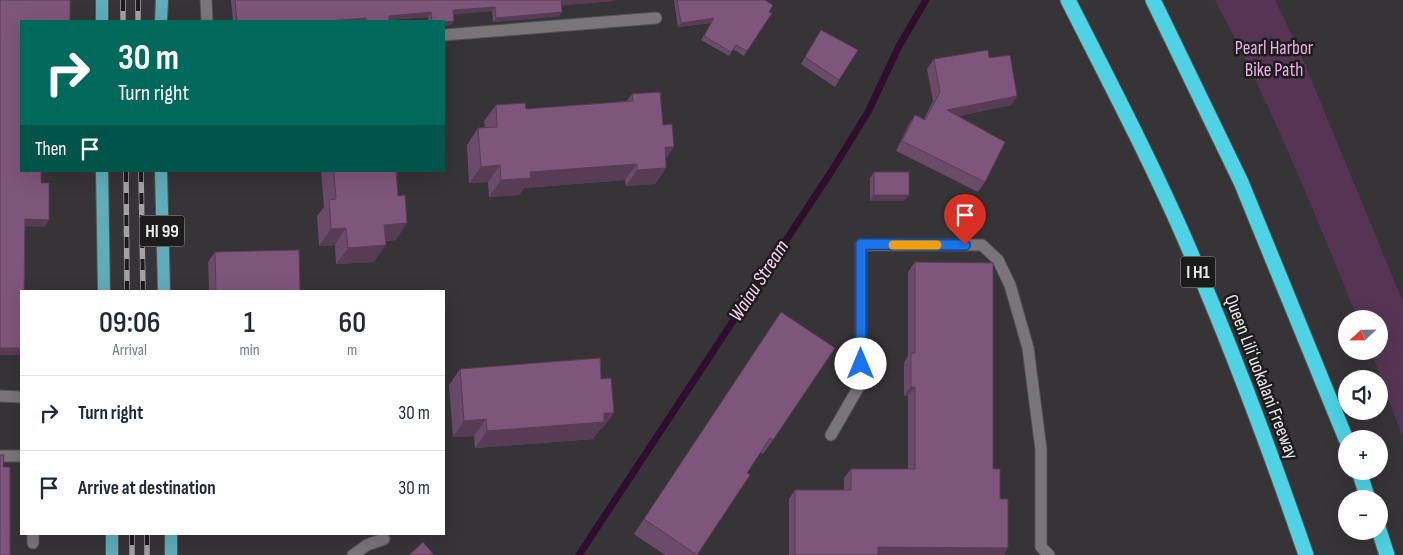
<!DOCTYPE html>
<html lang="en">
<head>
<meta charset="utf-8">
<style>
  body { margin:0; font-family:"Sofia Sans Condensed",sans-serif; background:#f6f6f7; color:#1f2937; height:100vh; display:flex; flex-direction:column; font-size:19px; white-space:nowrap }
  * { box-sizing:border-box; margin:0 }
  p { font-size:16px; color:#747a83 }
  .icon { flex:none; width:28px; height:28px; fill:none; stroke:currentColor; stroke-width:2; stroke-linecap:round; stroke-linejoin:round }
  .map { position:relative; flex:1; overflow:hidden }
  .details { position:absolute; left:20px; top:290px; width:425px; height:245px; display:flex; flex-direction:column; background:#fff; border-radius:0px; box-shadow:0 5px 20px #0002 }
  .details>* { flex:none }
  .top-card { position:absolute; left:20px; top:20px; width:425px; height:152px; border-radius:0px; box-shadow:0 5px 20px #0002; background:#00695c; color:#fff; overflow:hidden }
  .needle { width:32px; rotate:248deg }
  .buttons { position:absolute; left:1338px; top:310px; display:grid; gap:10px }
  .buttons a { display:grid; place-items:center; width:50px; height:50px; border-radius:50%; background:#fff; box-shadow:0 5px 20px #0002; font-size:25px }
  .pin { position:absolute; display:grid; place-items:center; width:42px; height:42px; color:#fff; margin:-51px -21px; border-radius:50% 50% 50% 0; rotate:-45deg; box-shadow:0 0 5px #0007 }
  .pin .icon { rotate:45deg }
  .me { position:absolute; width:55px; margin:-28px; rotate:0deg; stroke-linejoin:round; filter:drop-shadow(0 0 4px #0008) }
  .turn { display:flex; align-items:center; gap:18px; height:105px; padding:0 15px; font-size:22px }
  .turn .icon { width:65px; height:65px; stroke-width:2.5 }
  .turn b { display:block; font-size:35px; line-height:42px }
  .then { display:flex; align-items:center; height:48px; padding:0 15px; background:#0003; gap:10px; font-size:19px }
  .eta { display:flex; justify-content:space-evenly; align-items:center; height:85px; text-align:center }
  .eta b { font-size:30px; font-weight:600; line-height:35px }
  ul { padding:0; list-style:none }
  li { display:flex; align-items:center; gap:15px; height:75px; padding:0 15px; border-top:1px solid #e0e1e3 }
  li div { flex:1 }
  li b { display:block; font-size:19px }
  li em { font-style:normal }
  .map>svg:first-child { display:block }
</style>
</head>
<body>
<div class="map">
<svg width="1403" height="555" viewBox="0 0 1403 555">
  <rect width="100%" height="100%" fill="#373437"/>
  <!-- green -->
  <path fill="#553553" d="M1215,0h60l24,50 104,252v137l-32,-88h8v-32h-21c-44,-107 -88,-217 -143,-319z"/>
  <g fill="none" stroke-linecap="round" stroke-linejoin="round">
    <!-- stream -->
    <polyline stroke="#300d2f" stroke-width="7" points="579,555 831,172 868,112 899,46 926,0"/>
    <defs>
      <g id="service">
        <polyline points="206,0 207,21"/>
        <polyline points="444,35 656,18"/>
        <polyline points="0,396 21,397"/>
        <polyline points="831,435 861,383 861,245 982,245 998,260 1010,285 1028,348 1041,449 1041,547 1049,555"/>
        <polyline points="0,456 21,456"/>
        <polyline points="33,534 33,543"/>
        <polyline points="353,555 367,545 384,539"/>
      </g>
      <g id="primary">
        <polyline points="102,21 102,0"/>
        <polyline points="161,21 162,0"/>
        <polyline points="102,171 104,291"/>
        <polyline points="161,171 164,291"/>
        <polyline points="112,534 112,555"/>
        <polyline points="171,534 171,555"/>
      </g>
      <g id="motorway">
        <path d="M1068,0c41,81 83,161 119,244 44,102 83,206 119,311"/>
        <polyline points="1153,0 1241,182 1346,439"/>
        <polyline points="1359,471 1368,499"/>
        <polyline points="1379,530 1387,555"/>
      </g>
    </defs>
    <!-- service casing -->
    <use href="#service" stroke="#535153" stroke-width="13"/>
    <!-- primary casing -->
    <use href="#primary" stroke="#535153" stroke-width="14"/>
    <!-- motorway casing -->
    <use href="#motorway" stroke="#535153" stroke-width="17"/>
    <!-- service -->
    <use href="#service" stroke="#797578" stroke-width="11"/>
    <!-- primary -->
    <use href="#primary" stroke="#5fadb9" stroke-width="12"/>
    <!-- motorway -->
    <use href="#motorway" stroke="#4ed2e4" stroke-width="15"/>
    <defs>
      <g id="rail">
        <polyline points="123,0 123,21"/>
        <polyline points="138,0 138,21"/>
        <polyline points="126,171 127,291"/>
        <polyline points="141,171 143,291"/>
        <polyline points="132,534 132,555"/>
        <polyline points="147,534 147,555"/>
      </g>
    </defs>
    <!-- rail casing -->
    <use href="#rail" stroke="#a3a1a3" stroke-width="5.5"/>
    <!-- rail -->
    <use href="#rail" stroke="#1d1c1d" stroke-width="4" stroke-dasharray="11" stroke-linecap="butt"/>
  </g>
  <!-- wall -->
  <g fill="#6c4a6a">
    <polygon points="231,0 614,0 613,1 562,5 562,12 559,16 493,22 492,11 454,14 451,25 444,21 428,21 428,17 389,20 389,21 233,21"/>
    <polygon points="674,0 765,0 769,12 744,56 733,49 729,56 701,40 711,23 678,27"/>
    <polygon points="821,30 839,80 835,87 801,64"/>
    <polygon points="989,58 1017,96 1011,105 958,116 985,182 978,192 896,151 909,124 915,115 924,119 933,101 927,69 934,59"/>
    <polygon points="632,94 665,159 666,168 655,184 626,186 625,180 524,188 519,195 489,197 488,182 469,183 467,145 478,128 485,128 484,121 496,105 526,109 627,101"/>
    <polygon points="321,171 396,171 396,240 386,241 374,262 336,264 335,245 319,246 317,216 324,207"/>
    <polygon points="874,172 904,201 870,201 870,178"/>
    <polygon points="215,252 300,291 209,291 208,262"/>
    <polygon points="915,262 993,469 1000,499 1004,555 789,555 789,499 795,490 844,490 844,478 851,469 908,469 908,396 904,396 904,363 908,356 908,272"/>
    <polygon points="781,312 773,440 763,454 760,452 747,473 697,555 665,555 634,534"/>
    <polygon points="460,369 602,429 600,429 593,439 475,448 474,436 453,437 449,385"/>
  </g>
  <!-- shaded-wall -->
  <g fill="#583c56">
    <polygon points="577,0 614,0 613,1 558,6 561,1"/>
    <polygon points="495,7 492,11 450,15 453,10"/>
    <polygon points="431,12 428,17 386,20 389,16"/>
    <polygon points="562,12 559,16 493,22 496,18"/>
    <polygon points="366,18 364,21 328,21"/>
    <polygon points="714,18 711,23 678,27 681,23"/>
    <polygon points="454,21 451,25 444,26 444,22"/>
    <polygon points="1017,96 1011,105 941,120 947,110"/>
    <polygon points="665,147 674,147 663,163"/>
    <polygon points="637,164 625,180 524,188 519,195 489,197 501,180 530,172"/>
    <polygon points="500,165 488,182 469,183 481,167"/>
    <polygon points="666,168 655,184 626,186 637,170"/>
    <polygon points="874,195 909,195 904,201 870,201"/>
    <polygon points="25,219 49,220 45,227 20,226"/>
    <polygon points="407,223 396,240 373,241 384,225"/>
    <polygon points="346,228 335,245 319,246 331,229"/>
    <polygon points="386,245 374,262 336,264 348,248"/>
    <rect x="0" y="348" width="21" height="7"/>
    <polygon points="911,387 915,387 908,396 904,396"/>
    <polygon points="604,413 614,413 602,429 600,429 593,439 475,448 487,431"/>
    <polygon points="486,419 474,436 453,437 464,421"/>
    <polygon points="878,547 1008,548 1004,555 873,555"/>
  </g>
  <!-- building -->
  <g fill="#7e567b" stroke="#583c56">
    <polygon points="0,0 70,0 70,21 21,21 21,171 41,171 41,183 49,183 49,220 25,219 24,291 21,291 21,348 0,348"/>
    <polygon points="235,0 577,0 561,1 562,12 496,18 495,7 453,10 454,21 444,22 444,21 432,21 431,12 389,16 389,21 367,21 366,18 328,21 237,21"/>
    <polygon points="677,0 765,0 773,5 769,12 772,13 747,51 736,45 731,52 704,36 714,18 681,23"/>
    <polygon points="821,30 858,50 839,80 805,57"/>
    <polygon points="988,50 989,58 1010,55 1017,96 947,110 1005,142 985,182 902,141 915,115 925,120 940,92 934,59"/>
    <polygon points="660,92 663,125 672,124 674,147 665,147 666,168 637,170 637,164 530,172 531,178 501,180 500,165 481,167 478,128 497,127 496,105 525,103 526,109 633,101 632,94"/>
    <polygon points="334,171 396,171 398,196 405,195 407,223 384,225 386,245 348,248 346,228 331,229 329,200 336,199"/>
    <rect x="874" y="172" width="35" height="23"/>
    <polygon points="299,250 300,291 216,291 215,252"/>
    <polygon points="915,262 993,263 993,469 1000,469 1000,499 1008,499 1008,548 878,547 878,555 795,555 795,490 851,490 851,469 915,469 915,387 911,387 911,353 915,353"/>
    <polygon points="781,312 835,348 773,440 770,438 747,473 750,475 697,555 644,519"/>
    <polygon points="600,358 601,379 611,378 614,413 604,413 604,422 487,431 486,419 464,421 460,369"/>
    <polygon points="0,455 4,455 3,467 10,467 10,555 0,555"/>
    <polygon points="423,542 434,555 409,555"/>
  </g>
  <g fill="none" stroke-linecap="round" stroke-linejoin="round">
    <defs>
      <polyline id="route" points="861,364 861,244 965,245"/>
    </defs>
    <!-- route casing -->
    <use href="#route" stroke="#114b97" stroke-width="12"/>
    <!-- route -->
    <use href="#route" stroke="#1a73e8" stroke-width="9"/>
    <!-- slow -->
    <polyline stroke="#f59e0b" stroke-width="9" points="893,245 937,245"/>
  </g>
  <g text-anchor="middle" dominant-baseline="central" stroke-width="5" stroke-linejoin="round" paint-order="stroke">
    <!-- shield labels -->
    <g fill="#1d1c1d" stroke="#adacad" stroke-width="1">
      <rect x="139.5" y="215.5" width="45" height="31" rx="4"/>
      <rect x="1180.5" y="256.5" width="35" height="31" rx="4"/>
    </g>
    <g font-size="18" font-weight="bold" fill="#ebe9eb">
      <text x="162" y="231">HI 99</text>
      <text x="1198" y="272">I H1</text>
    </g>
    <!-- park labels -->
    <g font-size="19" fill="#efb0ea" stroke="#1d1c1d">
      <text x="1274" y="48">Pearl Harbor<tspan x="1274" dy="22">Bike Path</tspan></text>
    </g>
    <!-- street labels -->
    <g font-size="19" fill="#ebe9eb" stroke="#1d1c1d">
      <text transform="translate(1261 377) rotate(69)">Queen Liliʻuokalani Freeway</text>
    </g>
    <!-- water labels -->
    <g font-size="20" font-style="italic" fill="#fdd6f9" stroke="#1d1c1d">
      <text transform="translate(759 281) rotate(-57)">Waiau Stream</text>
    </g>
  </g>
</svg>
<div class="buttons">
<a><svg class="needle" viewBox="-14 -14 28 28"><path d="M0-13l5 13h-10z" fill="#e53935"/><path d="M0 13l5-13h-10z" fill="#747a83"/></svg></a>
<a><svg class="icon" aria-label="sound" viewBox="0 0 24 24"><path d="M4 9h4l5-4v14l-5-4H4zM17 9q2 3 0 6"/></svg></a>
<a>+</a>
<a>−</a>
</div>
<div class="pin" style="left:965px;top:245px;background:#d93025"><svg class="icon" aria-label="arrive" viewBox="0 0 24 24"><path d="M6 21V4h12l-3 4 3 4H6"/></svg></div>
<svg class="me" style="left:861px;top:364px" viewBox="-20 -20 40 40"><circle r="19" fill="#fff"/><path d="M0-13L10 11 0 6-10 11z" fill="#1a73e8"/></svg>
<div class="top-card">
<div class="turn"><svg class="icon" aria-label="right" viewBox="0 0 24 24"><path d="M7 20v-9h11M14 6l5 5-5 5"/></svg><div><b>30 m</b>Turn right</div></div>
<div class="then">Then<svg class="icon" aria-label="arrive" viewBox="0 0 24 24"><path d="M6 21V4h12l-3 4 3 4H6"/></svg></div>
</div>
<section class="details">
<div class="eta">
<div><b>09:06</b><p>Arrival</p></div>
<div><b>1</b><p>min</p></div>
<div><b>60</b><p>m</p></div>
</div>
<ul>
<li><svg class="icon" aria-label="right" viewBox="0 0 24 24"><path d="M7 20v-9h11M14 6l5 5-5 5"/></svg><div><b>Turn right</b></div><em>30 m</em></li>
<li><svg class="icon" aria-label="arrive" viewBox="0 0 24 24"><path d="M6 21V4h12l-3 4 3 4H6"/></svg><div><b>Arrive at destination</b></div><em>30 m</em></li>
</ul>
</section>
</div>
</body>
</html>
